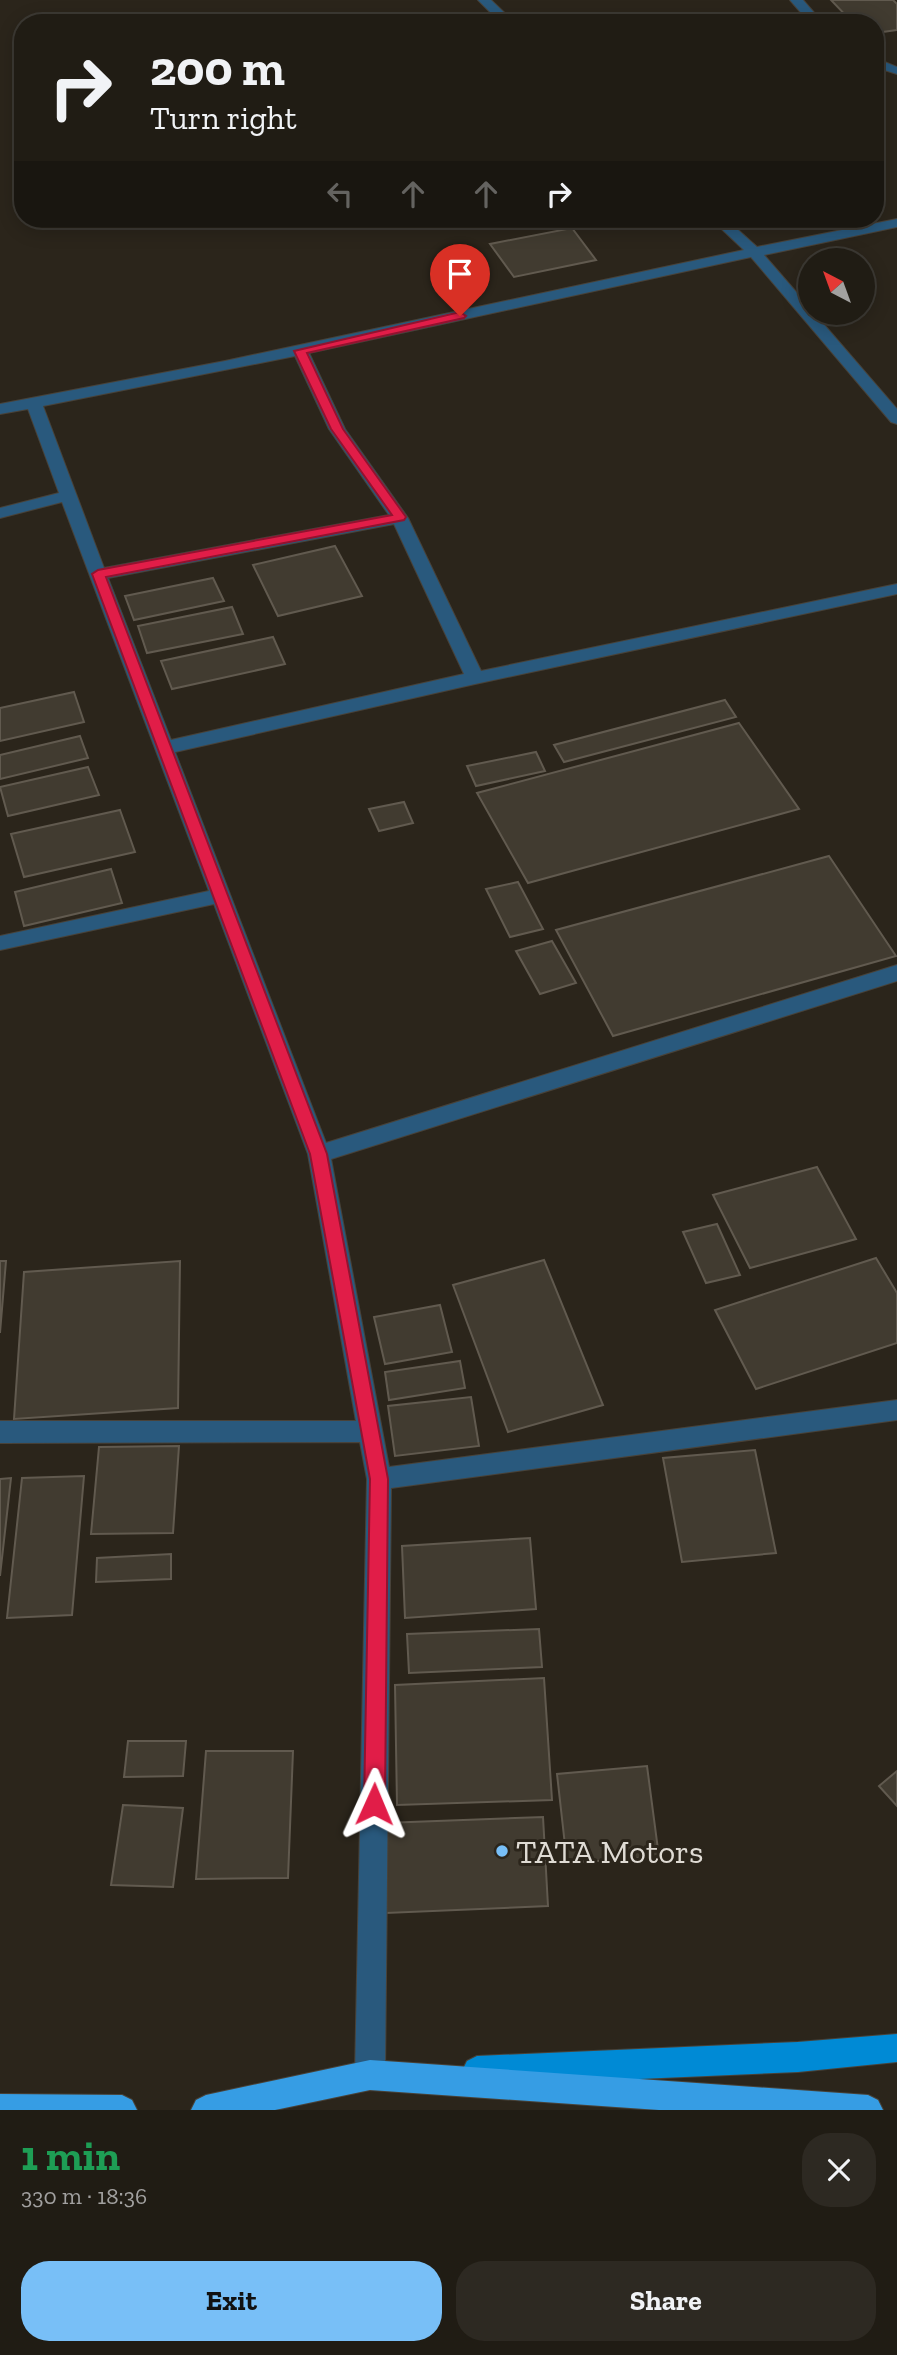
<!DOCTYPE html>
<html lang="en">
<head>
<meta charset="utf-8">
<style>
  body { margin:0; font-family:"Zilla Slab",serif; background:#2d2922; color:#f1f3f6; height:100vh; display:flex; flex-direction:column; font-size:26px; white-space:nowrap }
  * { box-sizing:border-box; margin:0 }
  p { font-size:23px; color:#a2a1a0 }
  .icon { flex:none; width:38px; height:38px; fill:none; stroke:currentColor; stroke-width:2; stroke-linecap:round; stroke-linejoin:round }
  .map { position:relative; height:2110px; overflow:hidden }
  .drawer { display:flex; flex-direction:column; background:#201c14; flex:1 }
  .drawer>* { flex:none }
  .hud { position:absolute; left:14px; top:14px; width:870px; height:214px; border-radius:28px; box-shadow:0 4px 18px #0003,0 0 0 2px #3d3a34; background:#201c14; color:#f1f3f6; overflow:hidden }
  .needle { width:46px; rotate:319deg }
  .tools { position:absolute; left:798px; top:248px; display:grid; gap:14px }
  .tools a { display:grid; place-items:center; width:77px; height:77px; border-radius:50%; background:#201c14; box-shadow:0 4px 18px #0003,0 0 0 2px #3d3a34; font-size:35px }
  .pin { position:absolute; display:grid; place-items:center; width:60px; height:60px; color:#fff; margin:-72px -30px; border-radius:50% 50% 50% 0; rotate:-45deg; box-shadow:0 0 7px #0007 }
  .pin .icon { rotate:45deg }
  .me { position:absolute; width:77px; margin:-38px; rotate:1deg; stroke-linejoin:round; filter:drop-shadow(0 0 5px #0008) }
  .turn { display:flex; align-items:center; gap:24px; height:147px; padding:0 21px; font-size:32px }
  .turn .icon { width:91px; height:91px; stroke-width:2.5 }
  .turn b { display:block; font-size:49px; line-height:60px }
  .lanes { display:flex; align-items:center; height:66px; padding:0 21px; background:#0003; justify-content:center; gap:35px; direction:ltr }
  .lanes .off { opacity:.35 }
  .round { display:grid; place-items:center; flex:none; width:74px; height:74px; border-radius:28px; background:#2d2922 }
  .summary { display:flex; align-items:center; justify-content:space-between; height:119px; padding:0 21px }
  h1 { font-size:42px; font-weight:700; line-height:52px; color:#1e9e55 }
  .action { display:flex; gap:14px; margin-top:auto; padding:14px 21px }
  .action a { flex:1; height:80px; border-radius:28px; background:#78bff7; color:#111; font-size:28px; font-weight:700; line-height:80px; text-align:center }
  .action a+a { background:#2d2922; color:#f1f3f6 }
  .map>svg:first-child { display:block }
</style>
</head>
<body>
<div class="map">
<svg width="897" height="2110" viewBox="0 0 897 2110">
  <rect width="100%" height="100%" fill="#2b251b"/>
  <!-- building -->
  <g fill="#413b30" stroke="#615a4f" stroke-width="2">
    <polygon points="831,0 893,0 897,4 897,30 875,33 875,23 853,23"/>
    <polygon points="572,228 596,260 514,277 490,244"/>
    <polygon points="335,546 362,596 278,616 253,565"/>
    <polygon points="213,578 224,601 134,620 125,596"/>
    <polygon points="232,607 243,634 147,653 138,626"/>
    <polygon points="273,637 285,664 172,689 161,661"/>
    <polygon points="74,692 84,722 0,741 0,708"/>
    <polygon points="725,700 736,717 564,762 554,745"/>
    <polygon points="739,723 799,809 528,883 477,793"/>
    <polygon points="80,736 88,758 0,779 0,755"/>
    <polygon points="536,752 545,771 476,786 467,766"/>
    <polygon points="88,767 99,795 8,816 0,787"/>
    <polygon points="404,802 413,823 379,831 369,809"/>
    <polygon points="120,810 135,852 24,877 11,834"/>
    <polygon points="829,856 896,956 613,1036 556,930"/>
    <polygon points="111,869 122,903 24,926 15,892"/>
    <polygon points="518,882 543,929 510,937 486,889"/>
    <polygon points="552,941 576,983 540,994 516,951"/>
    <polygon points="817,1167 856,1239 750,1268 713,1195"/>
    <polygon points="717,1224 740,1275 706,1283 683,1232"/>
    <polygon points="876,1258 897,1293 897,1343 756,1389 715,1310"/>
    <polygon points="544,1260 603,1405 508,1432 453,1285"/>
    <polygon points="0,1261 6,1261 0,1333"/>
    <polygon points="180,1261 178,1408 14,1419 24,1272"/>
    <polygon points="440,1305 452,1352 385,1364 374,1317"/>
    <polygon points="460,1361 465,1388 389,1400 385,1372"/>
    <polygon points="471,1397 479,1446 395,1456 388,1406"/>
    <polygon points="179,1446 173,1533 91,1534 99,1447"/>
    <polygon points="755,1450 776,1553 682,1562 663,1458"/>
    <polygon points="84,1476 72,1615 7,1618 22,1478"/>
    <polygon points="11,1478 0,1576 0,1479"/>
    <polygon points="530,1538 536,1609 405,1618 402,1546"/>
    <polygon points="171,1554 171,1579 96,1582 97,1558"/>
    <polygon points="539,1629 542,1667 409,1673 407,1634"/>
    <polygon points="544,1678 552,1800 397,1805 395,1685"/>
    <polygon points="128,1741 186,1741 183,1776 124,1777"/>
    <polygon points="206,1751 293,1751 288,1878 196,1879"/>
    <polygon points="647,1766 659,1857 567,1863 557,1774"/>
    <polygon points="897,1771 897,1806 879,1786"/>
    <polygon points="123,1805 183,1808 173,1887 111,1885"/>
    <polygon points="543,1817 548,1906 386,1913 384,1823"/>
  </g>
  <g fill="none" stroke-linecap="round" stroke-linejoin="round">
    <defs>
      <g id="minor">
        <polygon points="478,0 491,0 515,23 501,23"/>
        <polygon points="790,0 803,0 823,23 810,23"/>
        <polygon points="875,58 897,67 897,74 875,67"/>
        <path d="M711,219h15l31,28 140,-28v8l-133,28 46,53v5h4l83,96v15l-6,-2 -140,-165 -442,96 36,76 63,89 73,153 416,-87v10l-422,90 -300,68 151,391 571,-178v16l-566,178 58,308 508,-67v20l-506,68 -6,587 -5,10 -10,5 -10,-5 -5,-10 12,-596 -7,-37 -360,1v-22h356l-48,-267 -94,-250 -214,46v-14l209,-45 -147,-389 -62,16v-10l59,-15 -31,-84 -28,5v-10l225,-43 519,-111zM295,356l34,73 60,86 -285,53 -61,-162zM394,524l70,150 -293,66 -63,-162z"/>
      </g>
      <polygon id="major" points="897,2034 897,2062 798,2072 477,2086 467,2081 462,2071 467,2061 477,2056 798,2042"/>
      <g id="highway">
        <polygon points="370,2060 868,2095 878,2100 883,2110 659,2110 370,2090 275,2110 191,2110 196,2100 206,2095"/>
        <polygon points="0,2094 122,2095 132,2100 137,2110 0,2110"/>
      </g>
    </defs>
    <!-- minor casing -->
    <use href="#minor" stroke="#484239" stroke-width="2"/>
    <!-- major casing -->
    <use href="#major" stroke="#484239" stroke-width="2"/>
    <!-- highway casing -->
    <use href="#highway" stroke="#484239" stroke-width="2"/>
    <!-- minor -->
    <use href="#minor" fill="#29597d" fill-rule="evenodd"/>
    <!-- major -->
    <use href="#major" fill="#008ad5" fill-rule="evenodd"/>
    <!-- highway -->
    <use href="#highway" fill="#369de4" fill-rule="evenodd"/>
  </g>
  <!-- route -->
  <polygon fill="#e11d48" stroke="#92132f" stroke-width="2" points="460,312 466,316 464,318 307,353 343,429 406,517 404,520 106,577 327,1154 388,1479 385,1804 382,1811 374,1814 367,1811 364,1804 370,1479 310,1154 92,574 98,570 392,515 331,429 294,351"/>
  <!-- markers -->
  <circle fill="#78bff7" stroke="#2b251b" stroke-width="2.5" cx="502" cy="1851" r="7"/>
  <g text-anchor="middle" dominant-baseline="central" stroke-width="6" stroke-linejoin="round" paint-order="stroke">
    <!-- near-poi labels -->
    <g font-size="33" fill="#dfdbd4" stroke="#2b251b" text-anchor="start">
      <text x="516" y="1851">TATA Motors</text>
    </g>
  </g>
</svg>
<div class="tools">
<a><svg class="needle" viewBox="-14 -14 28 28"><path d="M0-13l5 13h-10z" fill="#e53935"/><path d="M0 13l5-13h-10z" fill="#a2a1a0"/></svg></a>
</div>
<div class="pin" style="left:460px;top:316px;background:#d93025"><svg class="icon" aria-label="arrive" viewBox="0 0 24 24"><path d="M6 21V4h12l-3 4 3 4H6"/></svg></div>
<svg class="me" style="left:374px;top:1804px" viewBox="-20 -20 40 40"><path d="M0-17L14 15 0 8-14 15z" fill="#e11d48" stroke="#fff" stroke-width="4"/></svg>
<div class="hud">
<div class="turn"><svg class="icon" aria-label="right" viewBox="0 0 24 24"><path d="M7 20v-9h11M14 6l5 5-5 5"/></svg><div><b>200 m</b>Turn right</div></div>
<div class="lanes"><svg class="icon off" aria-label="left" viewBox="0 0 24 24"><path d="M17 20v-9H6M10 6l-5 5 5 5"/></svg><svg class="icon off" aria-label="ahead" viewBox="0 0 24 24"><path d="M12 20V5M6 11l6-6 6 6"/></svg><svg class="icon off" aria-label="ahead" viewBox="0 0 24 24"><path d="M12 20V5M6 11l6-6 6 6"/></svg><svg class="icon" aria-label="right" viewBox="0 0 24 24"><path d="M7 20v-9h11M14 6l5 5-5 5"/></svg></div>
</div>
</div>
<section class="drawer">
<div class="summary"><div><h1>1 min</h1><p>330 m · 18:36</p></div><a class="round"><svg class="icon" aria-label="close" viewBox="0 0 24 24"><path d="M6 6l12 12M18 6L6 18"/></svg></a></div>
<div class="action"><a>Exit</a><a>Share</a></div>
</section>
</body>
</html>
